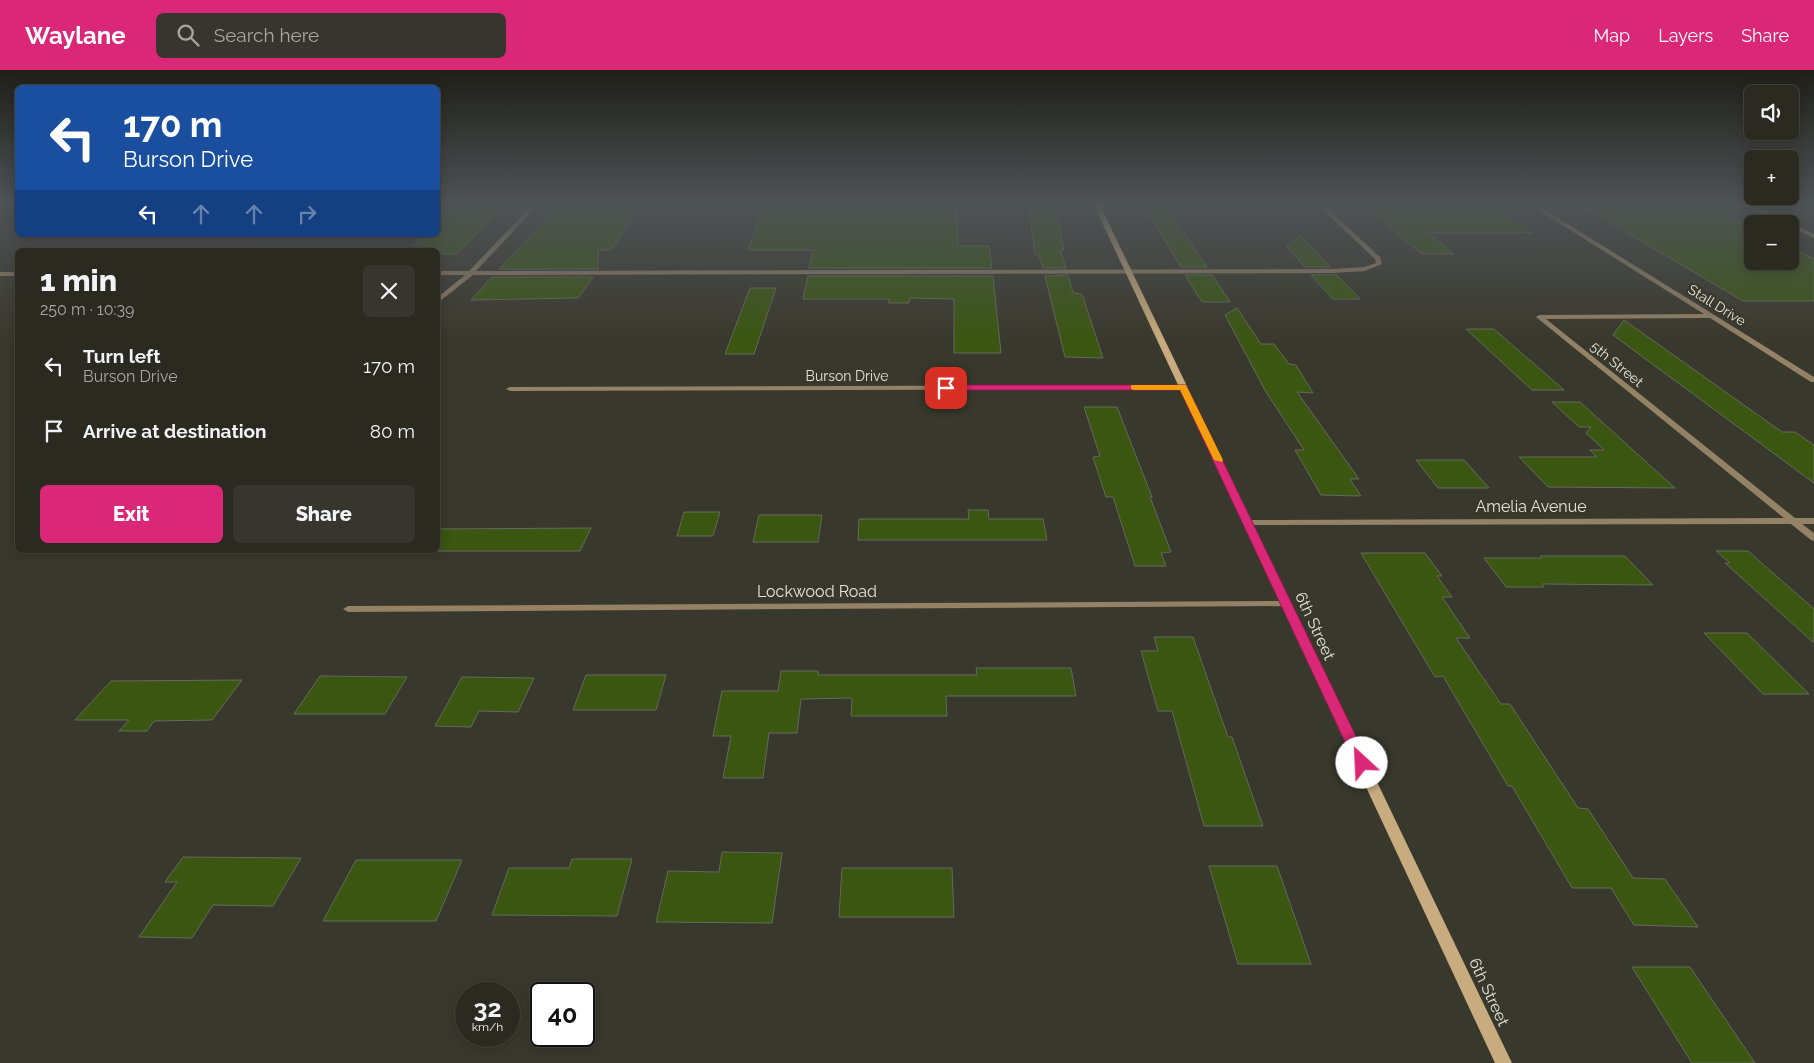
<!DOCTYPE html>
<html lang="en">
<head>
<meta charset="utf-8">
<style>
  body { margin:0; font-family:Raleway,sans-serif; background:#37362e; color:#f1f3f6; height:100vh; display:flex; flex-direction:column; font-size:19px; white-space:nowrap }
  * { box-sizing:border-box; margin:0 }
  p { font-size:16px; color:#a6a7a5 }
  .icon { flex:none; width:28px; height:28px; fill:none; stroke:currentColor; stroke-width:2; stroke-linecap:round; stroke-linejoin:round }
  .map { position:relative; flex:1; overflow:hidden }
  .sheet { position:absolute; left:15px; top:178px; width:425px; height:305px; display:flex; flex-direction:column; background:#2b2a21; border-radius:8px; box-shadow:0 2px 12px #0003,0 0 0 1px #47463f }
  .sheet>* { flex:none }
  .hud { position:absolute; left:15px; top:15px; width:425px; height:152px; border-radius:8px; box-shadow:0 2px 12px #0003,0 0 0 1px #47463f; background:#1a4fa0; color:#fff; overflow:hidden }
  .buttons { position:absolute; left:1744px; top:15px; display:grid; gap:10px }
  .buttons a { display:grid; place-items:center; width:55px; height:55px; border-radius:8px; background:#2b2a21; box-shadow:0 2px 12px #0003,0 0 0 1px #47463f; font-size:25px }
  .speed { position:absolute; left:455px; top:912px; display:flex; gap:10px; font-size:25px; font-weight:700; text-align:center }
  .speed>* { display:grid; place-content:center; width:65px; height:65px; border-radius:50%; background:#2b2a21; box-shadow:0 2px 12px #0003,0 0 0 1px #47463f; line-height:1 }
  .speed small { font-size:12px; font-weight:400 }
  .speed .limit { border:2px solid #111; border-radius:8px; background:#fff; color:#111 }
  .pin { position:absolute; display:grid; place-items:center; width:42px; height:42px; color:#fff; margin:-21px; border-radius:10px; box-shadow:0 2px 8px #0006 }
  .me { position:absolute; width:55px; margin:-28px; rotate:335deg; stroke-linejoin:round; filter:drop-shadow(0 0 4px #0008) }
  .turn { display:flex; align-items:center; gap:18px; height:105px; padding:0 25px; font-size:22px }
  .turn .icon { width:65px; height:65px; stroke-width:2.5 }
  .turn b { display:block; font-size:35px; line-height:42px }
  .lanes { display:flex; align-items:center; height:48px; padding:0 25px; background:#0003; justify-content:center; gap:25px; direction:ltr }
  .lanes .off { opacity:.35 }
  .round { display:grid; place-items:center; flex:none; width:52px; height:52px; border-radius:8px; background:#37362e }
  .headline { display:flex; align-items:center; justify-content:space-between; height:85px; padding:0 25px }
  h1 { font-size:30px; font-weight:800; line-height:38px }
  .action { display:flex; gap:10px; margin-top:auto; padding:10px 25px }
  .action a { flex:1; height:58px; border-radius:8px; background:#db2777; color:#fff; font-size:20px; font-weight:800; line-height:58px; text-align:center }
  .action a+a { background:#37362e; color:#f1f3f6 }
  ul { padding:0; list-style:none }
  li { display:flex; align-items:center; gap:15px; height:65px; padding:0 25px }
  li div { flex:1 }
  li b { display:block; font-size:19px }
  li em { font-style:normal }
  header { display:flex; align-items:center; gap:30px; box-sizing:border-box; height:70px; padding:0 25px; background:#db2777; color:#fff }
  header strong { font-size:24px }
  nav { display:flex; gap:28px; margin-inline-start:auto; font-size:18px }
  .search { width:350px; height:45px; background:#37362e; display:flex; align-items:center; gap:12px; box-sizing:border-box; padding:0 18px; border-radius:8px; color:#a6a7a5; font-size:19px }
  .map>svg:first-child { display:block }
</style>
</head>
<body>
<header>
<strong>Waylane</strong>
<div class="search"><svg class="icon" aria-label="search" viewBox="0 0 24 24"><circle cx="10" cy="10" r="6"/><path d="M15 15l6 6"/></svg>Search here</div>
<nav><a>Map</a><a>Layers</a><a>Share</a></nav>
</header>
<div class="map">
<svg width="1814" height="993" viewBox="0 0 1814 993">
  <rect width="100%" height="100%" fill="#39382c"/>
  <!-- building -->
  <g fill="#3a5610" stroke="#646a5e">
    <polygon points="823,133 956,133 958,176 989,176 992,198 809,198 813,180 748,180 763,137 823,137"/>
    <polygon points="1028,133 1054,133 1064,180 1060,180 1066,198 1043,198 1039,185 1035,184"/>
    <polygon points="1142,133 1163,133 1207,197 1181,197"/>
    <polygon points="1360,133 1489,133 1532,163 1429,163 1454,184 1422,184"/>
    <polygon points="504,137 457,184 438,184 438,180 409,180 426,165 438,165 438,138"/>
    <polygon points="602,137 640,137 611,180 598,180 598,199 499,199 557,138"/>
    <polygon points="1587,139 1712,139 1752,159 1752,191 1790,191 1790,177 1814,189 1814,231 1743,231"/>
    <polygon points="1300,165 1330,197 1305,197 1287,177"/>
    <polygon points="1068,205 1073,223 1082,224 1103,288 1065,287 1045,206"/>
    <polygon points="1185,205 1212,205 1230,232 1202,232"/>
    <polygon points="1311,205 1337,205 1360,229 1333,229"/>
    <polygon points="808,206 993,206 1001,283 954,283 954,229 910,228 909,233 889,233 889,229 803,229"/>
    <polygon points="492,207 593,207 578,228 471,230"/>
    <polygon points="750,218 776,218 754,284 725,284"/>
    <polygon points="1237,238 1261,274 1274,274 1289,294 1296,295 1313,323 1297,322 1359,409 1350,409 1361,426 1321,425 1295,380 1304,380 1266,322 1225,245"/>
    <polygon points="1624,250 1782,362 1795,362 1814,375 1814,413 1613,265"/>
    <polygon points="1466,259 1494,259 1564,320 1532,320"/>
    <polygon points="1552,332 1580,332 1675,418 1548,417 1519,387 1597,387 1590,380 1604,380 1586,363 1591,357 1579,357"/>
    <polygon points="1084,337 1117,337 1152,427 1150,427 1171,482 1161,483 1166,496 1135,496 1113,427 1106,427 1093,387 1100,386"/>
    <polygon points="1416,390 1464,390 1489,418 1438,418"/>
    <polygon points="968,440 988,440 989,449 1043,449 1047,470 858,470 859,449 969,449"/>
    <polygon points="684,442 720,442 713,466 677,466"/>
    <polygon points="759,445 822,445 818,472 753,472"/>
    <polygon points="591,458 580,481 438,481 438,459"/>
    <polygon points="1716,481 1748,481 1814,539 1814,573 1725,493 1730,493"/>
    <polygon points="1361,483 1425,483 1442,506 1437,506 1452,527 1442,527 1470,568 1456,568 1501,634 1510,634 1578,738 1588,739 1633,808 1665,809 1698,857 1634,855 1611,818 1572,818 1512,716 1508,716 1443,606 1435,607"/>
    <polygon points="1540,486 1625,486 1653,515 1542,514 1544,517 1506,517 1484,488 1542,488"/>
    <polygon points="1704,563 1747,563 1809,624 1763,624"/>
    <polygon points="1154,567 1193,567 1228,667 1232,667 1263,756 1204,756 1172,641 1158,641 1141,581 1158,581"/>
    <polygon points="976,598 1071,598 1076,626 946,626 947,646 851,646 852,628 801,629 797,663 769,663 763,708 723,708 731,666 713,666 722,621 778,621 781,601 818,601 818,605 977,605"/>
    <polygon points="586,605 666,605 656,640 573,640"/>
    <polygon points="320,606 407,607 385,644 294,644"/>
    <polygon points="462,607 534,608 518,642 479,641 471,657 435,656"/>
    <polygon points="242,610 212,650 154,651 147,661 119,661 129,650 75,650 111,611"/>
    <polygon points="722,782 782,783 772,853 656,852 668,801 719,802"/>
    <polygon points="183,787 301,788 273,836 213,835 192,868 139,867 177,812 165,812"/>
    <polygon points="572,789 632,789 617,846 492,845 509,798 569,798"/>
    <polygon points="356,790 462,790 436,851 323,851"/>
    <polygon points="1209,796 1277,796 1311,894 1238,894"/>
    <polygon points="842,798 952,798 954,847 839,847"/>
    <polygon points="1632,897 1690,897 1755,993 1692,993"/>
  </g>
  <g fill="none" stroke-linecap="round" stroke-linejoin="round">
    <!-- street -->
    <g fill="#948266" fill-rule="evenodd">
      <polygon points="534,133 540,133 476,201 1333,199 1364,197 1376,193 1375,189 1323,140 1308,133 1316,133 1327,138 1380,187 1382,194 1365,201 1333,203 473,205 440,231 438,232 438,227 465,205 438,205 438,201 469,201"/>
      <polygon points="1527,133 1534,133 1814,307 1814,312 1811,312 1710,248 1546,249 1795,448 1814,448 1814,454 1802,454 1814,463 1814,471 1811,470 1791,454 1245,455 1243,453 1245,451 1248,450 1784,448 1536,247 1539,245 1704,244"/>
      <polygon points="1740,133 1747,133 1814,164 1814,168 1790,157 1790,154 1782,154"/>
      <rect x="0" y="202" width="18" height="4"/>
      <polygon points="1183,315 1186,315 1186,319 510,321 506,319 510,317"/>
      <polygon points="1287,531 1291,532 1292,534 1291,536 348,542 343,539 348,536"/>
    </g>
    <!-- secondary -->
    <polygon fill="#c8ac7f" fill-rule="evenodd" points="1093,133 1099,133 1512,993 1495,993"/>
  </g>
  <!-- sky -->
  <linearGradient id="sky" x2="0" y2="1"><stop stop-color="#1f1f18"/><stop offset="0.49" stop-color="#4e5356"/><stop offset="1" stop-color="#4e5356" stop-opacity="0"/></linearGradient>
  <rect width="1814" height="272" fill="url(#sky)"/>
  <!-- route -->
  <polygon fill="#db2777" stroke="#8e194d" points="946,315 1186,315 1369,693 1367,697 1357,697 1355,693 1180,320 943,320 943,316"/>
  <!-- slow -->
  <polygon fill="#f59e0b" points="1131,315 1186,315 1223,390 1222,392 1214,390 1180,320 1134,320 1131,319"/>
  <g text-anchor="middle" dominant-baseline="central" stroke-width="4.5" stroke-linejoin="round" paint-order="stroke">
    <!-- far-street labels -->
    <g font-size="14" fill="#e2e2da" stroke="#39382c">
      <text transform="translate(1717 235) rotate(32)">Stall Drive</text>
      <text transform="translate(1617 294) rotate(39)">5th Street</text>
      <text x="847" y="306">Burson Drive</text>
    </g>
    <!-- street labels -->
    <g font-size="16" fill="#e2e2da" stroke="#39382c">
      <text x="1531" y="436">Amelia Avenue</text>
      <text x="817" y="521">Lockwood Road</text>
      <text transform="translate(1315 556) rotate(65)">6th Street</text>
      <text transform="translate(1489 922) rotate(65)">6th Street</text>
    </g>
  </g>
</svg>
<div class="buttons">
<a><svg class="icon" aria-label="sound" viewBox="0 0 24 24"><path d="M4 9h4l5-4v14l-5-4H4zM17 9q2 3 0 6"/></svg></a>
<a>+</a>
<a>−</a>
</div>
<div class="speed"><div>32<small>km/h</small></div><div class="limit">40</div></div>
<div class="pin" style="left:946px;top:318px;background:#d93025"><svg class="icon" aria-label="arrive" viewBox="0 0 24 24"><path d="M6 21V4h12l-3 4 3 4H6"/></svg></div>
<svg class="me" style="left:1362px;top:693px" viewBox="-20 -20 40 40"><circle r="19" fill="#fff"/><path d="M0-13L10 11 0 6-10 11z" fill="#db2777"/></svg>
<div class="hud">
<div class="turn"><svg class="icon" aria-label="left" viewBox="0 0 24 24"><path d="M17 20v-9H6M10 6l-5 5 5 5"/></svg><div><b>170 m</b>Burson Drive</div></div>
<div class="lanes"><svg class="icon" aria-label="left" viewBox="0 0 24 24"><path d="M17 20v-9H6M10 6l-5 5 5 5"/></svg><svg class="icon off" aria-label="ahead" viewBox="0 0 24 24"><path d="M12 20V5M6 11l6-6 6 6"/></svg><svg class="icon off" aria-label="ahead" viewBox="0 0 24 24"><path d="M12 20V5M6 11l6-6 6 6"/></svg><svg class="icon off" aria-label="right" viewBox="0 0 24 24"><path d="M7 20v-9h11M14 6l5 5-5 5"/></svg></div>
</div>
<section class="sheet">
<div class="headline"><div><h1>1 min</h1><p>250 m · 10:39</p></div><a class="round"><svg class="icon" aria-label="close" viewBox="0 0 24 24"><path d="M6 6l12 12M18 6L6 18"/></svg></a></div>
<ul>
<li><svg class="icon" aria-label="left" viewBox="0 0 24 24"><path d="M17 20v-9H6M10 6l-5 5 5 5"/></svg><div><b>Turn left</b><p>Burson Drive</p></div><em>170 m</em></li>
<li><svg class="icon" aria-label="arrive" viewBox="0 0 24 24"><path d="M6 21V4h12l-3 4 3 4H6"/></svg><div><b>Arrive at destination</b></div><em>80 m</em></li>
</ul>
<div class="action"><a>Exit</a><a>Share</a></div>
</section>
</div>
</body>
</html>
